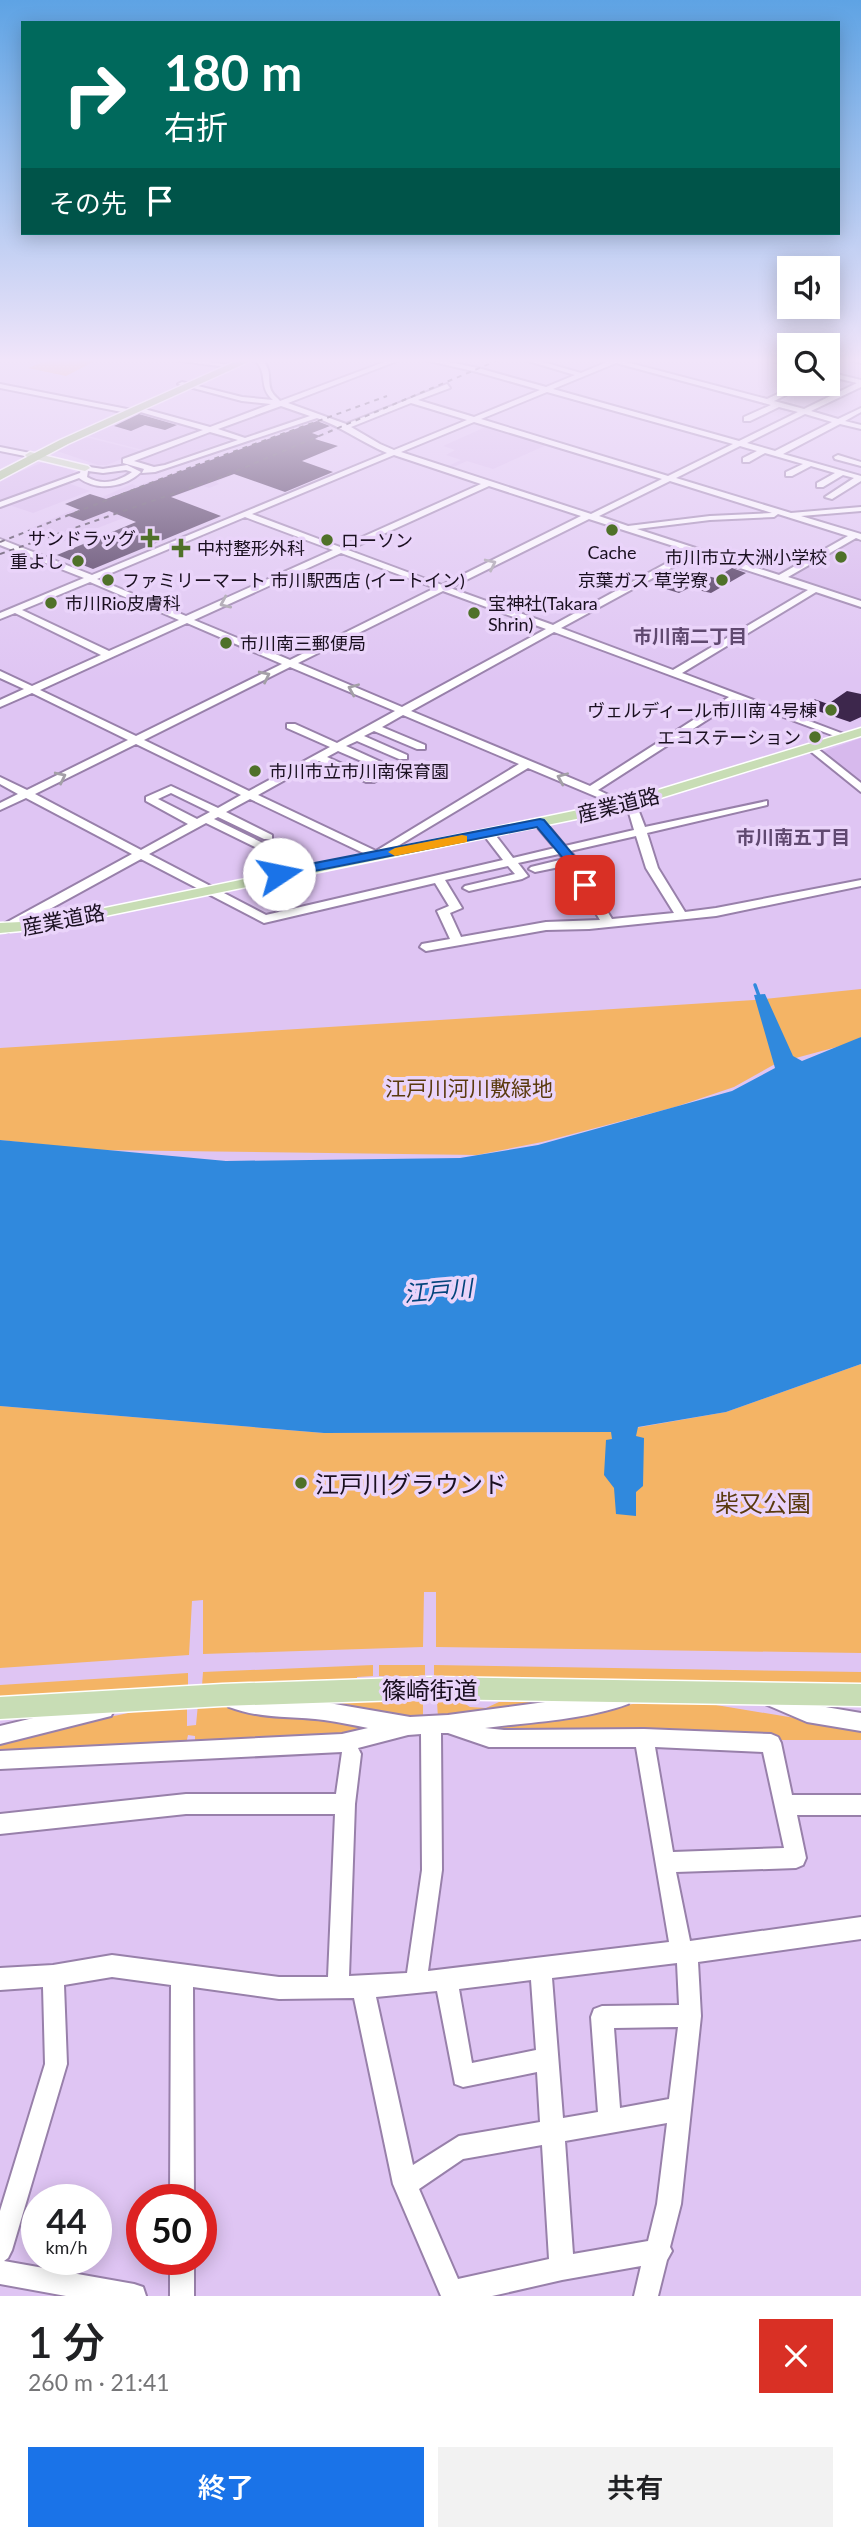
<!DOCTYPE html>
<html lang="ja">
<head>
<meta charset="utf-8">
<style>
  body { margin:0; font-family:Lato,"Noto Sans JP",sans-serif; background:#f2f2f2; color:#202124; height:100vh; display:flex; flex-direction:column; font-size:26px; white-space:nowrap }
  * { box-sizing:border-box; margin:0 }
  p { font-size:23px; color:#757577 }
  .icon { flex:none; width:38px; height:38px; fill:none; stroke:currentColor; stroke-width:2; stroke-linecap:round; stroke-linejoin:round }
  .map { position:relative; height:2296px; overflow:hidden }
  .sheet { display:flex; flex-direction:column; background:#fff; flex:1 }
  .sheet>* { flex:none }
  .top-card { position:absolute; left:21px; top:21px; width:819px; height:214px; border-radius:0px; box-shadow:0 4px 18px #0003; background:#00695c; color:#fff; overflow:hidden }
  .tools { position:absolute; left:777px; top:256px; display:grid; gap:14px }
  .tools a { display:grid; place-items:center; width:63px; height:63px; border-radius:0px; background:#fff; box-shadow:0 4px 18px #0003; font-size:35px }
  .speed { position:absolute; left:21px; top:2184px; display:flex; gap:14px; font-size:35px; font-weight:700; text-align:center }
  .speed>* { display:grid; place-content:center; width:91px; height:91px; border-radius:50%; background:#fff; box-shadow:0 4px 18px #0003; line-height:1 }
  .speed small { font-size:18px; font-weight:400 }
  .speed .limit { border:10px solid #d22; background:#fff; color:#111 }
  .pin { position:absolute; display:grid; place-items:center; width:60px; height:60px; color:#fff; margin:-30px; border-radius:14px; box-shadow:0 4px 10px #0006 }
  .me { position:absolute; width:77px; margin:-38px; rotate:79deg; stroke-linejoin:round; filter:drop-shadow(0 0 5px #0008) }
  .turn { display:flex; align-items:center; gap:24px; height:147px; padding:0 28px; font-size:32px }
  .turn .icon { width:91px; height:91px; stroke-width:2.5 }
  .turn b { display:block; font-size:49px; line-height:60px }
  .then { display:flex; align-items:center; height:66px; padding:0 28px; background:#0003; gap:14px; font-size:26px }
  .round { display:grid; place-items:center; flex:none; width:74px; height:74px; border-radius:0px; background:#f2f2f2 }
  .overview { display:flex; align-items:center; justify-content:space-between; height:119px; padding:0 28px }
  h1 { font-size:42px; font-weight:600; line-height:52px }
  .primary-button { display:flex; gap:14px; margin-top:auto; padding:14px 28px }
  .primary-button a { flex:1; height:80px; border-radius:0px; background:#1a73e8; color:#fff; font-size:28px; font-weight:600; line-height:80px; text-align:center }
  .primary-button a+a { background:#f2f2f2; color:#202124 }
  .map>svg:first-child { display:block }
</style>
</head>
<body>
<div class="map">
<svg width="861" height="2296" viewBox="0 0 861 2296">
  <rect width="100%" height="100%" fill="#dfc5f3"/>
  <!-- built -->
  <g fill="#d7b9ed">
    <polygon points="278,405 310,416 245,436 213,428"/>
    <polygon points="141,411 186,425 199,429 143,450 88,436"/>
    <polygon points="311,423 335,431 216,482 219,484 209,488 203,486 142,508 144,510 59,543 27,530 132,484 137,486"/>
    <polygon points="490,425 551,443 493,469 467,461 451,468 446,467 461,460 446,455 455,450 443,446"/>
    <polygon points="206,431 232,439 153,467 131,460"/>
    <polygon points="85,437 141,451 107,465 98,465 54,450"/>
    <polygon points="41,463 51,463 74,471 72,477 0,502 0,480"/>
    <polygon points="65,482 90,491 33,513 6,504"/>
    <polygon points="857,537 861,538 861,601 789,577"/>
    <polygon points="861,738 861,785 822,752"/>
  </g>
  <!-- green -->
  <g fill="#f4b465">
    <polygon points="55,358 97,360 66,376 28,368"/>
    <polygon points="861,989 861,1037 848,1044 777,1063 734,1087 675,1107 542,1142 477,1155 95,1150 0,1140 0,1048 754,1000"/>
    <polygon points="861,1364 861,1653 436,1647 436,1592 424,1592 423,1647 203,1654 203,1600 192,1601 189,1655 0,1668 0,1406 324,1433 612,1432 726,1412"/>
    <polygon points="373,1665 373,1676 357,1677 357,1680 202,1686 203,1672"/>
    <polygon points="379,1665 425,1665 425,1677 379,1676"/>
    <polygon points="434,1665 861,1672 861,1687 434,1679"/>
    <polygon points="188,1673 188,1686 0,1698 0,1685"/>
    <polygon points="423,1701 423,1717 388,1718 272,1703"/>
    <polygon points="583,1701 438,1718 437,1702 462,1702 470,1707 486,1708 499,1702"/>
    <polygon points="656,1701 704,1703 861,1729 861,1740 778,1740 777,1735 510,1734 463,1726"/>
    <polygon points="187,1704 187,1726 196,1725 198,1704 205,1704 388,1727 347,1737 195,1744 195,1736 188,1735 186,1744 0,1755 0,1740 152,1708"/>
  </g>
  <!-- water -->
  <polygon fill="#3089dd" points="765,994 793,1056 802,1061 861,1037 861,1364 726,1412 638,1427 636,1436 644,1438 643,1486 636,1492 636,1516 616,1514 614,1488 604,1475 606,1440 612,1439 611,1432 324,1433 0,1406 0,1140 226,1161 460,1158 538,1145 732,1091 775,1068 754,995"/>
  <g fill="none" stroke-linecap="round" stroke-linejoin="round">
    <!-- stream -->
    <polyline stroke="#3089dd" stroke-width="3.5" points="755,985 759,996"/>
  </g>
  <!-- building -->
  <g fill="#3d274c">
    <polygon points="139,414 177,425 165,430 145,425 131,431 114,426"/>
    <polygon points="317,421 330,426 312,433 320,436 315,439 338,446 302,461 333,472 285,492 234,474 171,497 221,516 93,569 57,555 136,522 109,511 83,521 66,515 80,510 65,504 90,494 106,499"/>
    <polygon points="732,568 746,573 711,593 689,588 679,593 659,587 688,570 715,578"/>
    <polygon points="847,691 861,694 861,717 850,722 803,706 814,699 828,704"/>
  </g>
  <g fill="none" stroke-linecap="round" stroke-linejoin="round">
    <defs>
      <g id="minor">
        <polygon points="159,358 182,358 229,365 226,367"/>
        <path d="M253,358h8c13,14 5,23 11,34 2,4 6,6 8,9l115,-43h10l-117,45 58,21 101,-40 3,4 -32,12 56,17 66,-27 -63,-18 -61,-14h14l48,10 68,19 29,-12 -57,-17h11l52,15 28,-12 1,-2 15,-1 -3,3 145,38 34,-16h9l-36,18 30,8 53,-26 -29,-7v-4l33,8v7l-50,24 27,8 23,-11v4l-16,9 16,4v4l-21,-5 -57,30 78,22v5l-29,18 -7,-2 29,-19 -11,-3 -20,12h-6v-4l18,-10 -24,-7 -19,10h-6v-4l17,-8 -38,-11 -16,9h-6v-4l14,-7 -17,-5 -64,32 115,35 70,-6v4l-60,5 60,18v6l-5,-2 -68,39 73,24v6l-45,-15 -134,81 167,63 -1,2h-8l-102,-38 -140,90 40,19 7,18 122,-26v4l-120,28 11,35 27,44 31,-4 145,-28v6l-145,30 -127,13 -43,1 -120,21 -6,-4 2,-3 28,-5 -13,-28 12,-5 -14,-23 -171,40 -123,-64 -133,73h-8v-6l132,-72 -106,-56 -26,12v-7l18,-9 -18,-10v-7l27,13 101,-50 -96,-47 -32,14v-7l24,-11 -24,-11v-7l32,15 69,-31 -86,-42 -15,6v-6l84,-35 -84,-33v-6l92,36 295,-122c-24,-10 -45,-26 -70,-35l-162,54 -13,1 2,-4 -21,-6v-4l80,-29 -66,-19v-4l73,20 61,-23 -29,-3 -64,-17 4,-2 60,15 31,3c-16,-14 -3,-27 -20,-42zM616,363l155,42 -27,12v4h6l29,-14 19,5 -59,29 -186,-52zM547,392l186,52 -65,32 -187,-57zM411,403l56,17 -73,30 -14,-6 -29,-17zM281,406l29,10 -65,22 -27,-9zM805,414l27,8 -57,29 -28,-8zM474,422l188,57 -71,35 -190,-62zM210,432l28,8 -73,25 -11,2 -20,-6zM394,455l87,29 -141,63 -88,-33zM670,481l102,32 -62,3 -82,10 -29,-10zM489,486l92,30 -139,69 -94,-35zM778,514l70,22 -69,39 -142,-46 73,-9 64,-3zM245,517l88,33 -147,66 -89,-37zM589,519l100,32 -136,74 -103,-37zM341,553l94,35 -145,72 -96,-40zM697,554l111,36 -135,80 -112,-42zM90,582l89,38 -70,31 -87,-41zM443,591l103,38 -144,78 -104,-44zM187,623l95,41 -146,72 -96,-46zM554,632l175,65 -139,89 -179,-75zM290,667l105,44 -58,32 -42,-19h-8v4l43,19 -81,44 -105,-51zM403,715l116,49 -143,87 -118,-56 61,-34 47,21h8l18,-11v-4l-46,-21 11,-5 42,18h8v-4l-43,-19 10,-5 43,18h8v-4l-43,-18zM136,744l105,51 -23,13 -47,-22 -25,11v4l42,23 -47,26 -106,-56zM338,751l42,18 -11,7 -42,-19zM528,768l93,39 8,6 5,17 -69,16 -21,-25 -4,-1 -6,3 21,25 -42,10 -20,-26 -4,-1 -6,3 20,26 -237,55 -117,-61 57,-31 55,27h8v-4l-55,-27 4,-2 46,22h8v-4l-46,-23 24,-13 126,60zM171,793l39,19 -13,7 -39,-20zM636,836l10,32 28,45 -62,6 -21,-34 -1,-9 -20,-25zM559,854l5,5 -33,8 -2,2 6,3 34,-7 9,11 1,9 21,35 -54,2 -85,15 -11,-24 12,-5 -17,-28 63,-14 7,8 -50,12 -2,2 6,3 53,-12 6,-3 -10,-13z"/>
        <polygon points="764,358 789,362 789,366 765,359"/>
        <polygon points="847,358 861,359 861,363 848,359"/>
        <polygon points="0,384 132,410 136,412 132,414 0,388"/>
        <polygon points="0,447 30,453 34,455 30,457 0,451"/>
        <polygon points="838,455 861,462 861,466 835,459 834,457"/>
        <path d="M127,465l14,7c-16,15 -43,20 -62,6l-79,29v-5l80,-29 2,-7 21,3zM126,470l6,2c-14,10 -30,14 -45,5l1,-6 15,2z"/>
        <polygon points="813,745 861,783 861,792 809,750 808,748"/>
        <path d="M621,1689l7,3 2,6 -2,6c-43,16 -97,18 -143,24l19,2 140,-1 127,5 7,3 3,6 11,52h69v20h-64l9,43 -3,7 -7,3 -120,4 14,69 171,-24v22l-163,23 3,54 -20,188 -11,43 2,4 -5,9 -9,36h-24l7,-30 -79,14 -70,16h-51l-48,-112 -39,-186 -75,1 -86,-12 1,213h-24l1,-215 -59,-8 -48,8 3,79 -55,186 -4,8 -4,3 130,23 9,3 3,9h-80l-66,-12v-73l45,-147 -2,-77 -43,3v-22l53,-3 59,-10 167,22h49l7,-163h-149l-186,20v-20l186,-20h150l6,-42 -342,17v-18l342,-17 26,-6c-15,-3 -29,-6 -44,-8 -32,-4 -64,-1 -95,-13l-3,-6 3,-6 7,-3 33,7 54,3 87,15 38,-2 142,-19zM441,1733h7l41,14h147l33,195 -241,29 14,-101zM421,1734l1,136 -15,103 -58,3 6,-172 6,-50 -3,-6 50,-13zM655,1747l108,5 21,96 -111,4zM677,1963l2,42 -77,1 -8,3 -3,8 7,95 -35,6 -11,-140zM531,1980l5,70 -64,13 -13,-74zM437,1991l18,93 8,3 74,-15 3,50 -81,14 -46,29 -37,-168zM678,2027l-9,72 -49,9 -6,-80zM667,2123l-10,81 -9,37 -75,13 -8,-113zM542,2145l7,114 -91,20 -39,-90 44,-30z"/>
        <polygon points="772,1689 808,1704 861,1713 861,1731 807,1722 765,1704 763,1698 765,1692"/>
        <polygon points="104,1701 111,1704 114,1710 111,1716 0,1744 0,1726"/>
        <rect x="170" y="2259" width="24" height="37"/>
      </g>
      <g id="major">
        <polygon points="30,452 88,466 90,468 85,471 27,457 25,455"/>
        <polygon points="861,728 861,736 625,809 42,929 0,933 0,923 42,921 622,801"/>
        <polygon points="430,1677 861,1684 861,1706 430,1699 222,1706 0,1719 0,1697 222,1684"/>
      </g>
      <polygon id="highway" points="243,358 257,358 68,444 0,480 0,471 60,440"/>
    </defs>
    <!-- minor casing -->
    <use href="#minor" stroke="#9880aa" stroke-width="4"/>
    <!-- major casing -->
    <use href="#major" stroke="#fff" stroke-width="3"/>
    <!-- highway casing -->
    <use href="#highway" stroke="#fff" stroke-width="3"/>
    <!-- minor -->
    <use href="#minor" fill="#fff" fill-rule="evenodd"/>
    <!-- major -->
    <use href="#major" fill="#c8ddb5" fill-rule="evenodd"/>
    <!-- highway -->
    <use href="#highway" fill="#a3c683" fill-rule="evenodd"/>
    <!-- rail -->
    <g stroke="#3d3146" stroke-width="2" stroke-dasharray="5 5" stroke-linecap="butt">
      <polyline points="0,542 194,466 387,396"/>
      <polyline points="0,554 227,475 503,358"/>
    </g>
  </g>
  <!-- one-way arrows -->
  <defs><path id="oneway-chevron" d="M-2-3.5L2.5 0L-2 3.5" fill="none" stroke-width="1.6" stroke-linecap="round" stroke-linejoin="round" transform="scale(1.75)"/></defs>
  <g stroke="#a39fa6">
    <use href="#oneway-chevron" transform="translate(491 564) rotate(-26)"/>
    <use href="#oneway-chevron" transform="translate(225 603) rotate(156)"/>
    <use href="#oneway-chevron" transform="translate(265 676) rotate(-26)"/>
    <use href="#oneway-chevron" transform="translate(353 689) rotate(-157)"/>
    <use href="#oneway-chevron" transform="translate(61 777) rotate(-26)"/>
    <use href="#oneway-chevron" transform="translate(562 778) rotate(-157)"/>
  </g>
  <!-- sky -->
  <linearGradient id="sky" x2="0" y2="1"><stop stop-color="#5ea3e4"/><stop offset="0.53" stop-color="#f1e5fa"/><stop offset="1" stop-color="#f1e5fa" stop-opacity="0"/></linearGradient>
  <rect width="861" height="680" fill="url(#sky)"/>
  <!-- route -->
  <polygon fill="#1a73e8" stroke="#114b97" stroke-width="2" points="540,819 544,820 591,876 590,888 581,888 578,876 537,827 279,878 272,874 279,870"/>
  <!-- slow -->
  <polygon fill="#f59e0b" points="462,835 467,836 467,842 395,856 388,852 395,848"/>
  <!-- markers -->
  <g fill="#4f7129" stroke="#ead4fa" stroke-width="2.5">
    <circle cx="612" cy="530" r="7"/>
    <path d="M146.5 527.5h7v7h7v7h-7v7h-7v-7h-7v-7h7z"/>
    <circle cx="327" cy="540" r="7"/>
    <path d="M177.5 537.5h7v7h7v7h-7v7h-7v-7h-7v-7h7z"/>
    <circle cx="841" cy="557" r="7"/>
    <circle cx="78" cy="561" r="7"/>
    <circle cx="108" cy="580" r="7"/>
    <circle cx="722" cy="580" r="7"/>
    <circle cx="51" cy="603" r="7"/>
    <circle cx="474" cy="613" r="7"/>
    <circle cx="226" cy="643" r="7"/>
    <circle cx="831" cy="710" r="7"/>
    <circle cx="815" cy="737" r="7"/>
    <circle cx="255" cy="771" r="7"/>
    <circle cx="301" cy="1483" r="7"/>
  </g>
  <g text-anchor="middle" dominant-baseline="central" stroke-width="7" stroke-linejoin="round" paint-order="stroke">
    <!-- far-poi labels -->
    <g font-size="18" fill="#1a1020" stroke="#ead4fa" text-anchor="start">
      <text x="136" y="538" text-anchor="end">サンドラッグ</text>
      <text x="341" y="540">ローソン</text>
      <text x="197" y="548">中村整形外科</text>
      <text x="612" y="552" text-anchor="middle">Cache</text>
      <text x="827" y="557" text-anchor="end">市川市立大洲小学校</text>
      <text x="64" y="561" text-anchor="end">重よし</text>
      <text x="122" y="580">ファミリーマート 市川駅西店 (イートイン)</text>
      <text x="708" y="580" text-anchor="end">京葉ガス 草学寮</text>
      <text x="65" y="603">市川Rio皮膚科</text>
      <text x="488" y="603">宝神社(Takara<tspan x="488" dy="21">Shrin)</tspan></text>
      <text x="240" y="643">市川南三郵便局</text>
      <text x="817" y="710" text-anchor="end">ヴェルディール市川南 4号棟</text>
      <text x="801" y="737" text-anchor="end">エコステーション</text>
      <text x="269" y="771">市川市立市川南保育園</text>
    </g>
    <!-- far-neighbourhood labels -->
    <g font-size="19" font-weight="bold" fill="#604970" stroke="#ead4fa">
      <text x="690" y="635">市川南二丁目</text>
      <text x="793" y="836">市川南五丁目</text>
    </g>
    <!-- street labels -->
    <g font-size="21" fill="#1a1020" stroke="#ead4fa">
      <text transform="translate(618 804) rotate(-14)">産業道路</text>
      <text transform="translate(63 919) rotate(-11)">産業道路</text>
    </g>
    <!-- park labels -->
    <g font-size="21" fill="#5a3a0e" stroke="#ead4fa">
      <text x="469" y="1087">江戸川河川敷緑地</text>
    </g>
    <!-- water labels -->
    <g font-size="23" font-style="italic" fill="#02447b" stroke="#ead4fa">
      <text transform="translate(438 1290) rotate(-5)">江戸川</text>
    </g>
    <!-- near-poi labels -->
    <g font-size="24" fill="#1a1020" stroke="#ead4fa" text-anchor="start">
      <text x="315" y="1483">江戸川グラウンド</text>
    </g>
    <!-- near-park labels -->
    <g font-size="24" fill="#5a3a0e" stroke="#ead4fa">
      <text x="763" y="1502">柴又公園</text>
    </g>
    <!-- near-street labels -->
    <g font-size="24" fill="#1a1020" stroke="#ead4fa">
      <text x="430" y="1689">篠崎街道</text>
    </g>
  </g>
</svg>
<div class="tools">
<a><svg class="icon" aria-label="sound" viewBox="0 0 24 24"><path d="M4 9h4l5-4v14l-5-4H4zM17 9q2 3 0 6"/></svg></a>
<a><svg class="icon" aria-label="search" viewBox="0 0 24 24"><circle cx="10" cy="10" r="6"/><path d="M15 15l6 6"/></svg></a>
</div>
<div class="speed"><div>44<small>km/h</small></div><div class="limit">50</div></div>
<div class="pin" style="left:585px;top:885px;background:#d93025"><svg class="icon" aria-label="arrive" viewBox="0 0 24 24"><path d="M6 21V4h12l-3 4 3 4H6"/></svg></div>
<svg class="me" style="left:279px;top:874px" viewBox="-20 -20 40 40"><circle r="19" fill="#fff"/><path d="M0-13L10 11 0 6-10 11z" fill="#1a73e8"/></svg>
<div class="top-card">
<div class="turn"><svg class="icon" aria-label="right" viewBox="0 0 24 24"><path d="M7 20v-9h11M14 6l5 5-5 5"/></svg><div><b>180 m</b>右折</div></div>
<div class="then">その先<svg class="icon" aria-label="arrive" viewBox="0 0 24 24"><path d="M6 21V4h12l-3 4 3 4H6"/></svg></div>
</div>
</div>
<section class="sheet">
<div class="overview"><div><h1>1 分</h1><p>260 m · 21:41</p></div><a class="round" style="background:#d93025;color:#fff"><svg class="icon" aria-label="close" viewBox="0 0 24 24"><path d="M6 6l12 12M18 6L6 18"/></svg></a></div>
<div class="primary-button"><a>終了</a><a>共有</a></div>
</section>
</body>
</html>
